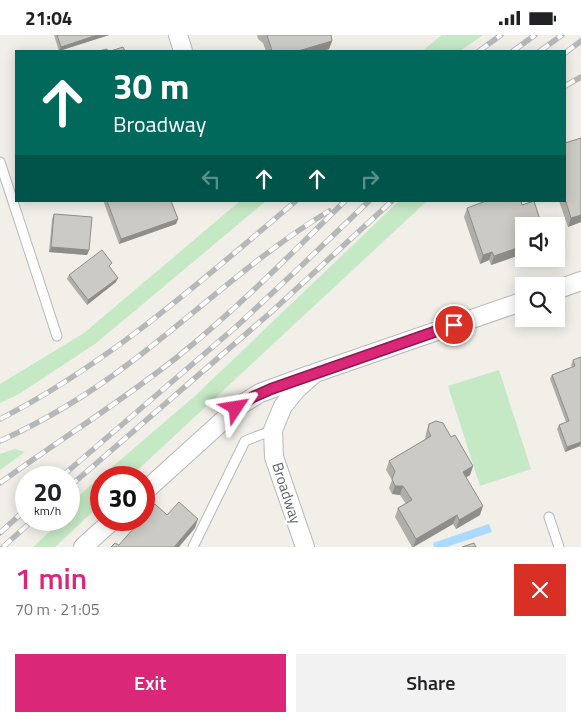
<!DOCTYPE html>
<html lang="en">
<head>
<meta charset="utf-8">
<style>
  body { margin:0; font-family:"Titillium Web",sans-serif; background:#f2f2f2; color:#202124; height:100vh; display:flex; flex-direction:column; font-size:19px; white-space:nowrap }
  * { box-sizing:border-box; margin:0 }
  p { font-size:16px; color:#757577 }
  .icon { flex:none; width:28px; height:28px; fill:none; stroke:currentColor; stroke-width:2; stroke-linecap:round; stroke-linejoin:round }
  .map { position:relative; height:512px; overflow:hidden }
  .panel { display:flex; flex-direction:column; background:#fff; flex:1 }
  .panel>* { flex:none }
  .hud { position:absolute; left:15px; top:15px; width:551px; height:152px; border-radius:0px; box-shadow:0 2px 12px #0003; background:#00695c; color:#fff; overflow:hidden }
  .tools { position:absolute; left:515px; top:182px; display:grid; gap:10px }
  .tools a { display:grid; place-items:center; width:50px; height:50px; border-radius:0px; background:#fff; box-shadow:0 2px 12px #0003; font-size:25px }
  .speed { position:absolute; left:15px; top:431px; display:flex; gap:10px; font-size:25px; font-weight:700; text-align:center }
  .speed>* { display:grid; place-content:center; width:65px; height:65px; border-radius:50%; background:#fff; box-shadow:0 2px 12px #0003; line-height:1 }
  .speed small { font-size:12px; font-weight:400 }
  .speed .limit { border:8px solid #d22; background:#fff; color:#111 }
  .pin { position:absolute; display:grid; place-items:center; width:42px; height:42px; color:#fff; margin:-21px; border:2px solid #fff; border-radius:50%; box-shadow:0 1px 5px #0007 }
  .me { position:absolute; width:55px; margin:-28px; rotate:57deg; stroke-linejoin:round; filter:drop-shadow(0 0 4px #0008) }
  .turn { display:flex; align-items:center; gap:18px; height:105px; padding:0 15px; font-size:22px }
  .turn .icon { width:65px; height:65px; stroke-width:2.5 }
  .turn b { display:block; font-size:35px; line-height:42px }
  .lanes { display:flex; align-items:center; height:48px; padding:0 15px; background:#0003; justify-content:center; gap:25px; direction:ltr }
  .lanes .off { opacity:.35 }
  .round { display:grid; place-items:center; flex:none; width:52px; height:52px; border-radius:0px; background:#f2f2f2 }
  .headline { display:flex; align-items:center; justify-content:space-between; height:85px; padding:0 15px }
  h1 { font-size:30px; font-weight:600; line-height:38px; color:#db2777 }
  .action { display:flex; gap:10px; margin-top:auto; padding:10px 15px }
  .action a { flex:1; height:58px; border-radius:0px; background:#db2777; color:#fff; font-size:20px; font-weight:600; line-height:58px; text-align:center }
  .action a+a { background:#f2f2f2; color:#202124 }
  .status { display:flex; justify-content:space-between; align-items:center; height:35px; padding:0 25px; background:#fff; direction:ltr }
  .status svg { height:14px; fill:currentColor }
  .map>svg:first-child { display:block }
</style>
</head>
<body>
<div class="status"><b>21:04</b><svg viewBox="0 0 49 12"><path d="M0 12V9h3v3zM5 12V6h3v6zM10 12V3h3v9zM15 12V0h3v12zM26 1h20v11H26zM47 4h2v5h-2z"/></svg></div>
<div class="map">
<svg width="581" height="512" viewBox="0 0 581 512">
  <rect width="100%" height="100%" fill="#f1efe8"/>
  <!-- green -->
  <g fill="#c5e8c5">
    <polygon points="442,0 483,0 460,16 422,16"/>
    <polygon points="240,166 266,166 95,309 19,359 0,368 0,349 84,298"/>
    <polygon points="399,166 427,166 130,442 101,442 101,469 55,512 33,512 62,485 69,485 69,469 196,360"/>
    <polygon points="499,335 531,434 480,451 448,351"/>
    <polygon points="15,414 25,417 0,435 0,419"/>
  </g>
  <!-- water -->
  <polygon fill="#aadaff" points="489,489 492,497 446,512 434,512 433,508"/>
  <g fill="none" stroke-linecap="round" stroke-linejoin="round">
    <defs>
      <g id="lane">
        <polyline points="0,127 57,301"/>
        <polyline points="549,482 559,512"/>
        <polyline points="193,512 245,406 273,395"/>
      </g>
      <g id="street">
        <polyline points="178,0 183,16"/>
        <polyline points="556,255 581,246"/>
        <polyline points="144,457 239,371 260,358 309,340"/>
        <polyline points="83,512 113,485"/>
        <polyline points="305,512 274,422 273,395 283,371 297,354 315,338 524,266"/>
      </g>
    </defs>
    <!-- lane casing -->
    <use href="#lane" stroke="#b5b8bc" stroke-width="11"/>
    <!-- street casing -->
    <use href="#street" stroke="#b5b8bc" stroke-width="20"/>
    <!-- lane -->
    <use href="#lane" stroke="#fff" stroke-width="9"/>
    <!-- street -->
    <use href="#street" stroke="#fff" stroke-width="18"/>
    <defs>
      <g id="rail">
        <polyline points="479,16 501,0"/>
        <polyline points="513,16 535,0"/>
        <polyline points="540,16 562,0"/>
        <polyline points="565,18 581,6"/>
        <polyline points="565,51 581,42"/>
        <path d="M0,384c110,-56 202,-139 296,-218"/>
        <path d="M0,406c44,-20 89,-47 127,-76 68,-51 129,-110 202,-154"/>
        <polyline points="61,442 238,290 299,233 369,166"/>
        <path d="M0,448c58,-42 119,-80 176,-125 60,-48 114,-103 169,-157"/>
        <polyline points="69,452 269,279 392,166"/>
        <polyline points="0,498 26,474"/>
        <polyline points="3,512 33,485"/>
      </g>
    </defs>
    <!-- rail casing -->
    <use href="#rail" stroke="#b6b7b8" stroke-width="5.5"/>
    <!-- rail -->
    <use href="#rail" stroke="#fff" stroke-width="4" stroke-dasharray="11" stroke-linecap="butt"/>
  </g>
  <!-- wall -->
  <g fill="#afaea9">
    <polygon points="54,0 109,0 59,16"/>
    <polygon points="257,0 331,0 332,6 329,14 323,16 266,16 263,8 258,4"/>
    <polygon points="565,108 581,187 568,192 559,166 565,166"/>
    <polygon points="105,166 171,166 178,184 176,189 119,209 104,168"/>
    <polygon points="467,173 519,216 517,221 491,230 489,225 480,229 464,182"/>
    <polygon points="54,179 89,215 87,220 49,217 52,184"/>
    <polygon points="110,233 116,247 87,270 67,244 69,240"/>
    <polygon points="581,322 581,413 580,411 565,417 557,394 559,390 566,387 550,344 552,340 572,332 571,330 573,325"/>
    <polygon points="429,389 451,402 473,431 470,440 466,442 480,480 456,494 453,489 414,512 412,512 395,482 398,473 406,469 400,460 392,459 389,453 392,445 386,435 389,426 425,405 426,398"/>
  </g>
  <!-- shaded-wall -->
  <g fill="#8f8d8a">
    <polygon points="97,0 109,0 59,16 61,12"/>
    <polygon points="332,6 329,14 323,16 298,16"/>
    <polygon points="581,180 581,187 568,192 571,183"/>
    <polygon points="178,184 176,189 119,209 121,204"/>
    <polygon points="524,207 524,215 519,216 517,221 491,230 494,221 519,209"/>
    <polygon points="51,212 89,215 87,220 49,217"/>
    <polygon points="492,217 489,225 480,229 483,220"/>
    <polygon points="118,243 116,247 87,270 88,265"/>
    <polygon points="581,407 580,411 565,417 567,412"/>
    <polygon points="473,431 470,440 460,446 463,437"/>
    <polygon points="395,451 403,451 400,460 392,459"/>
    <polygon points="483,471 480,480 456,494 459,485"/>
    <polygon points="457,480 453,489 413,512 416,504"/>
    <polygon points="198,484 195,493 179,512 174,512"/>
  </g>
  <!-- building -->
  <g fill="#cccac5" stroke="#8f8d8a">
    <polygon points="57,0 97,0 61,12"/>
    <polygon points="267,0 331,0 332,6 298,16 272,16"/>
    <polygon points="123,12 125,16 111,16"/>
    <polygon points="107,14 108,16 99,16"/>
    <polygon points="581,103 581,180 571,183 565,164 565,108"/>
    <polygon points="107,166 171,166 178,184 121,204"/>
    <polygon points="486,166 521,166 522,170 534,166 542,191 524,191 524,207 519,209 520,212 494,221 492,217 483,220 467,173"/>
    <polygon points="54,179 92,182 89,215 51,212"/>
    <polygon points="102,215 112,228 109,231 118,243 88,265 69,240"/>
    <polygon points="581,322 581,407 567,412 559,390 569,386 552,340 575,331 573,325"/>
    <polygon points="436,386 443,388 451,402 455,400 473,431 463,437 483,471 459,485 457,480 416,504 398,473 412,465 403,451 395,451 392,444 395,436 389,426 431,401 428,395 429,389"/>
    <polygon points="179,467 198,484 174,512 111,512 115,508 119,510 141,485 144,485 144,482 155,469 167,480"/>
    <polygon points="474,508 476,512 462,512"/>
  </g>
  <g fill="none" stroke-linecap="round" stroke-linejoin="round">
    <defs>
      <polyline id="route" points="236,373 253,362 271,354 454,290"/>
    </defs>
    <!-- route casing -->
    <use href="#route" stroke="#8e194d" stroke-width="12"/>
    <!-- route -->
    <use href="#route" stroke="#db2777" stroke-width="9"/>
  </g>
  <g text-anchor="middle" dominant-baseline="central" stroke-width="4.5" stroke-linejoin="round" paint-order="stroke">
    <!-- street labels -->
    <g font-size="15" fill="#5f6368" stroke="#fff">
      <text transform="translate(287 458) rotate(72)">Broadway</text>
    </g>
  </g>
</svg>
<div class="tools">
<a><svg class="icon" aria-label="sound" viewBox="0 0 24 24"><path d="M4 9h4l5-4v14l-5-4H4zM17 9q2 3 0 6"/></svg></a>
<a><svg class="icon" aria-label="search" viewBox="0 0 24 24"><circle cx="10" cy="10" r="6"/><path d="M15 15l6 6"/></svg></a>
</div>
<div class="speed"><div>20<small>km/h</small></div><div class="limit">30</div></div>
<div class="pin" style="left:454px;top:290px;background:#d93025"><svg class="icon" aria-label="arrive" viewBox="0 0 24 24"><path d="M6 21V4h12l-3 4 3 4H6"/></svg></div>
<svg class="me" style="left:236px;top:373px" viewBox="-20 -20 40 40"><path d="M0-17L14 15 0 8-14 15z" fill="#db2777" stroke="#fff" stroke-width="4"/></svg>
<div class="hud">
<div class="turn"><svg class="icon" aria-label="ahead" viewBox="0 0 24 24"><path d="M12 20V5M6 11l6-6 6 6"/></svg><div><b>30 m</b>Broadway</div></div>
<div class="lanes"><svg class="icon off" aria-label="left" viewBox="0 0 24 24"><path d="M17 20v-9H6M10 6l-5 5 5 5"/></svg><svg class="icon" aria-label="ahead" viewBox="0 0 24 24"><path d="M12 20V5M6 11l6-6 6 6"/></svg><svg class="icon" aria-label="ahead" viewBox="0 0 24 24"><path d="M12 20V5M6 11l6-6 6 6"/></svg><svg class="icon off" aria-label="right" viewBox="0 0 24 24"><path d="M7 20v-9h11M14 6l5 5-5 5"/></svg></div>
</div>
</div>
<section class="panel">
<div class="headline"><div><h1>1 min</h1><p>70 m · 21:05</p></div><a class="round" style="background:#d93025;color:#fff"><svg class="icon" aria-label="close" viewBox="0 0 24 24"><path d="M6 6l12 12M18 6L6 18"/></svg></a></div>
<div class="action"><a>Exit</a><a>Share</a></div>
</section>
</body>
</html>
